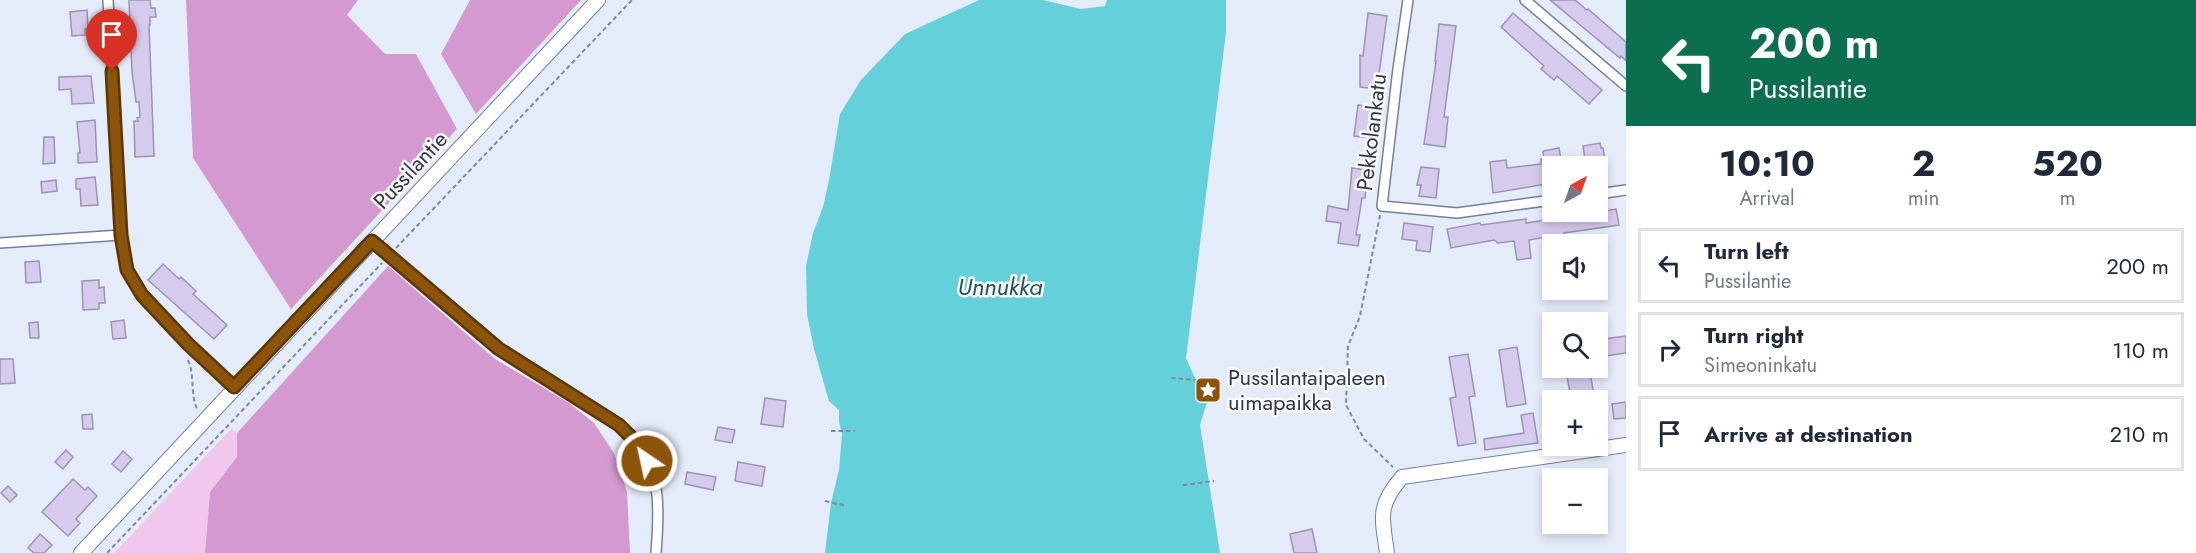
<!DOCTYPE html>
<html lang="en">
<head>
<meta charset="utf-8">
<style>
  body { margin:0; font-family:Jost,sans-serif; background:#f2f2f3; color:#1f2937; height:100vh; display:flex; flex-direction:column; font-size:22px; white-space:nowrap }
  * { box-sizing:border-box; margin:0 }
  p { font-size:20px; color:#747a83 }
  .icon { flex:none; width:33px; height:33px; fill:none; stroke:currentColor; stroke-width:2; stroke-linecap:round; stroke-linejoin:round }
  .map { position:relative; flex:1; overflow:hidden }
  .panel { display:flex; flex-direction:column; background:#fff; width:570px }
  .panel>* { flex:none }
  .hud { background:#0b6e4f; color:#fff; overflow:hidden }
  .needle { width:39px; rotate:40deg }
  .tools { position:absolute; left:1542px; top:156px; display:grid; gap:12px }
  .tools a { display:grid; place-items:center; width:66px; height:66px; border-radius:0px; background:#fff; box-shadow:0 3px 9px #0003; font-size:30px }
  .pin { position:absolute; display:grid; place-items:center; width:51px; height:51px; color:#fff; margin:-62px -26px; border-radius:50% 50% 50% 0; rotate:-45deg; box-shadow:0 0 6px #0007 }
  .pin .icon { rotate:45deg }
  .me { position:absolute; width:66px; margin:-33px; rotate:326deg; stroke-linejoin:round; filter:drop-shadow(0 0 4px #0008) }
  .turn { display:flex; align-items:center; gap:21px; height:126px; padding:0 24px; font-size:27px }
  .turn .icon { width:78px; height:78px; stroke-width:2.5 }
  .turn b { display:block; font-size:42px; line-height:51px }
  .eta { display:flex; justify-content:space-evenly; align-items:center; height:102px; text-align:center }
  .eta b { font-size:36px; font-weight:700; line-height:42px }
  ul { padding:0; list-style:none }
  li { display:flex; align-items:center; gap:18px; height:75px; margin:0 12px 9px; padding:0 12px; border:3px solid #e0e1e3; border-radius:0px }
  li div { flex:1 }
  li b { display:block; font-size:22px }
  li em { font-style:normal }
  main { display:flex; flex:1; min-height:0 }
  .map>svg:first-child { display:block }
</style>
</head>
<body>
<main>
<div class="map">
<svg width="1626" height="553" viewBox="0 0 1626 553">
  <rect width="100%" height="100%" fill="#e5ecf9"/>
  <!-- green -->
  <polygon fill="#f2c7ed" points="232,428 237,433 238,457 210,492 205,553 114,553"/>
  <!-- forest -->
  <g fill="#d499cf">
    <polygon points="186,0 358,0 347,15 385,54 416,54 457,129 291,309 193,158"/>
    <polygon points="470,0 581,0 476,114 441,54"/>
    <polygon points="388,266 495,359 569,403 594,423 614,453 627,492 630,553 205,553 210,492 237,457 237,433"/>
  </g>
  <!-- water -->
  <polygon fill="#64d0d9" points="979,0 1043,0 1081,9 1105,6 1107,0 1226,0 1226,32 1186,358 1194,376 1208,399 1200,425 1220,553 825,553 831,503 839,470 842,434 839,422 839,410 829,401 814,349 807,314 806,266 813,233 823,207 829,180 840,114 861,80 905,34"/>
  <!-- building -->
  <g fill="#d5cbed" stroke="#9c93b3" stroke-width="1.5">
    <polygon points="129,0 150,0 151,8 155,8 156,17 150,17 150,25 149,25 154,156 135,157 134,121 138,121 137,118 140,117 139,102 136,102 132,72"/>
    <polygon points="1550,0 1575,0 1587,10 1588,9 1626,42 1626,61 1621,56 1620,58"/>
    <polygon points="87,10 88,29 85,29 85,35 72,36 70,12"/>
    <polygon points="1368,13 1387,16 1377,89 1360,87 1360,55 1363,56"/>
    <polygon points="1513,13 1602,90 1589,104 1557,76 1554,80 1541,69 1544,66 1501,27"/>
    <polygon points="1439,24 1456,26 1444,117 1448,117 1445,147 1424,144 1436,61 1435,61"/>
    <polygon points="91,76 94,103 72,104 71,89 59,90 59,77"/>
    <polygon points="1358,105 1375,107 1371,138 1354,136"/>
    <polygon points="95,120 97,162 78,163 78,153 80,153 77,122"/>
    <polygon points="44,137 54,137 55,163 43,164"/>
    <polygon points="1600,143 1601,148 1603,148 1606,166 1586,166 1583,146"/>
    <polygon points="1559,148 1562,166 1552,166 1552,183 1493,193 1490,162 1506,160 1507,168 1541,164 1541,159 1544,159 1543,151"/>
    <polygon points="1421,167 1439,169 1436,198 1419,196 1421,185 1417,185"/>
    <polygon points="1352,168 1368,170 1365,198 1362,198 1356,235 1360,235 1358,246 1338,243 1341,223 1326,221 1328,206 1348,210"/>
    <polygon points="95,177 98,205 81,206 80,189 76,189 76,179"/>
    <polygon points="56,180 57,191 42,193 41,182"/>
    <polygon points="1616,209 1619,225 1564,233 1566,244 1553,244 1551,236 1529,240 1531,258 1517,260 1514,241 1498,243 1494,240 1451,248 1447,229 1480,223 1481,225 1526,219 1526,223"/>
    <polygon points="1404,223 1433,227 1430,252 1416,250 1417,241 1402,239"/>
    <polygon points="39,261 41,282 26,283 25,262"/>
    <polygon points="163,264 179,279 181,277 196,291 193,294 227,325 214,339 148,280"/>
    <polygon points="99,280 99,288 104,287 105,303 99,303 99,309 83,310 82,281"/>
    <polygon points="124,320 126,338 113,339 111,322"/>
    <polygon points="38,322 39,338 30,338 29,323"/>
    <polygon points="1626,336 1626,353 1606,356 1604,339"/>
    <polygon points="1517,347 1526,404 1507,407 1499,350"/>
    <polygon points="1468,354 1475,396 1469,397 1476,443 1458,446 1450,398 1456,397 1449,357"/>
    <polygon points="0,359 13,359 15,383 0,384"/>
    <polygon points="1571,368 1589,368 1595,400 1571,399 1566,370"/>
    <polygon points="765,398 786,401 783,427 761,424"/>
    <polygon points="1626,402 1626,418 1614,419 1612,404"/>
    <polygon points="1533,413 1538,443 1485,450 1484,439 1524,433 1521,415"/>
    <polygon points="92,414 93,429 83,429 82,415"/>
    <polygon points="718,427 735,430 732,443 715,440"/>
    <polygon points="66,450 73,457 63,469 55,462"/>
    <polygon points="123,451 132,459 121,472 112,464"/>
    <polygon points="738,462 765,467 762,486 735,481"/>
    <polygon points="687,472 716,477 713,490 685,484"/>
    <polygon points="73,479 85,490 88,487 97,496 76,519 80,523 68,536 42,512"/>
    <polygon points="8,486 17,495 10,502 1,493"/>
    <polygon points="1312,529 1317,553 1294,553 1290,534"/>
    <polygon points="40,534 52,545 44,553 34,553 28,548"/>
  </g>
  <g fill="none" stroke-linecap="round" stroke-linejoin="round">
    <defs>
      <g id="street">
        <path d="M108,0l13,235c2,12 3,26 8,37 18,39 73,85 105,115"/>
        <polyline points="1408,0 1398,69 1382,206 1457,213 1552,200"/>
        <polyline points="1525,0 1626,86"/>
        <polyline points="1598,194 1626,190"/>
        <path d="M372,241c48,39 94,86 144,120 34,24 97,51 121,82 25,33 22,71 19,110"/>
        <polyline points="0,243 121,235"/>
      </g>
      <g id="secondary">
        <polyline points="81,553 598,0"/>
        <path d="M1387,553c-5,-36 -10,-47 15,-76l224,-32"/>
      </g>
    </defs>
    <!-- street casing -->
    <use href="#street" stroke="#73809d" stroke-width="12"/>
    <!-- secondary casing -->
    <use href="#secondary" stroke="#73809d" stroke-width="16"/>
    <!-- path -->
    <g stroke="#838996" stroke-width="2" stroke-dasharray="4.5 3" stroke-linecap="butt">
      <polyline points="1380,215 1360,316 1348,346 1346,405 1364,439 1393,467"/>
      <polyline points="396,248 632,0"/>
      <path d="M188,360c7,15 2,33 9,49"/>
      <polyline points="1171,378 1196,380"/>
      <polyline points="831,431 855,431"/>
      <polyline points="1183,485 1214,481"/>
      <polyline points="825,501 847,506"/>
      <polyline points="107,553 382,263"/>
    </g>
    <!-- street -->
    <use href="#street" stroke="#fff" stroke-width="9"/>
    <!-- secondary -->
    <use href="#secondary" stroke="#fff" stroke-width="14"/>
  </g>
  <g fill="none" stroke-linecap="round" stroke-linejoin="round">
    <defs>
      <polyline id="route" points="112,71 121,235 127,270 142,295 188,344 234,387 372,241 499,349 619,425 637,443 647,461"/>
    </defs>
    <!-- route casing -->
    <use href="#route" stroke="#5a3705" stroke-width="15"/>
    <!-- route -->
    <use href="#route" stroke="#8b5408" stroke-width="10"/>
  </g>
  <!-- icons -->
  <defs>
    <symbol id="sight-square" viewBox="-11 -11 22 22"><rect x="-9" y="-9" width="18" height="18" rx="4" fill="#8b5408" stroke="#f9f9f9"/><path d="M0-6L1.8-2.2L6-1.7L2.9 1.2L3.7 5.4L0 3.3L-3.7 5.4L-2.9 1.2L-6-1.7L-1.8-2.2Z" fill="#fff"/></symbol>
  </defs>
  <g fill-rule="evenodd">
    <use href="#sight-square" x="1193" y="375" width="30" height="30"/>
  </g>
  <g text-anchor="middle" dominant-baseline="central" stroke-width="5" stroke-linejoin="round" paint-order="stroke">
    <!-- street labels -->
    <g font-size="22" fill="#323845" stroke="#f9f9f9">
      <text transform="translate(1371 132) rotate(-83)">Pekkolankatu</text>
      <text transform="translate(410 170) rotate(-47)">Pussilantie</text>
    </g>
    <!-- poi labels -->
    <g font-size="22" fill="#323845" stroke="#f9f9f9" text-anchor="start">
      <text x="1228" y="377">Pussilantaipaleen<tspan x="1228" dy="25">uimapaikka</tspan></text>
    </g>
    <!-- water labels -->
    <g font-size="24" font-style="italic" fill="#245457" stroke="#f9f9f9">
      <text x="1000" y="286">Unnukka</text>
    </g>
  </g>
</svg>
<div class="tools">
<a><svg class="needle" viewBox="-14 -14 28 28"><path d="M0-13l5 13h-10z" fill="#e53935"/><path d="M0 13l5-13h-10z" fill="#747a83"/></svg></a>
<a><svg class="icon" aria-label="sound" viewBox="0 0 24 24"><path d="M4 9h4l5-4v14l-5-4H4zM17 9q2 3 0 6"/></svg></a>
<a><svg class="icon" aria-label="search" viewBox="0 0 24 24"><circle cx="10" cy="10" r="6"/><path d="M15 15l6 6"/></svg></a>
<a>+</a>
<a>−</a>
</div>
<div class="pin" style="left:112px;top:71px;background:#d93025"><svg class="icon" aria-label="arrive" viewBox="0 0 24 24"><path d="M6 21V4h12l-3 4 3 4H6"/></svg></div>
<svg class="me" style="left:647px;top:461px" viewBox="-20 -20 40 40"><circle r="17" fill="#8b5408" stroke="#fff" stroke-width="3"/><path d="M0-11L8 9 0 5-8 9z" fill="#fff"/></svg>
</div>
<section class="panel">
<div class="hud">
<div class="turn"><svg class="icon" aria-label="left" viewBox="0 0 24 24"><path d="M17 20v-9H6M10 6l-5 5 5 5"/></svg><div><b>200 m</b>Pussilantie</div></div>
</div>
<div class="eta">
<div><b>10:10</b><p>Arrival</p></div>
<div><b>2</b><p>min</p></div>
<div><b>520</b><p>m</p></div>
</div>
<ul>
<li><svg class="icon" aria-label="left" viewBox="0 0 24 24"><path d="M17 20v-9H6M10 6l-5 5 5 5"/></svg><div><b>Turn left</b><p>Pussilantie</p></div><em>200 m</em></li>
<li><svg class="icon" aria-label="right" viewBox="0 0 24 24"><path d="M7 20v-9h11M14 6l5 5-5 5"/></svg><div><b>Turn right</b><p>Simeoninkatu</p></div><em>110 m</em></li>
<li><svg class="icon" aria-label="arrive" viewBox="0 0 24 24"><path d="M6 21V4h12l-3 4 3 4H6"/></svg><div><b>Arrive at destination</b></div><em>210 m</em></li>
</ul>
</section>
</main>
</body>
</html>
